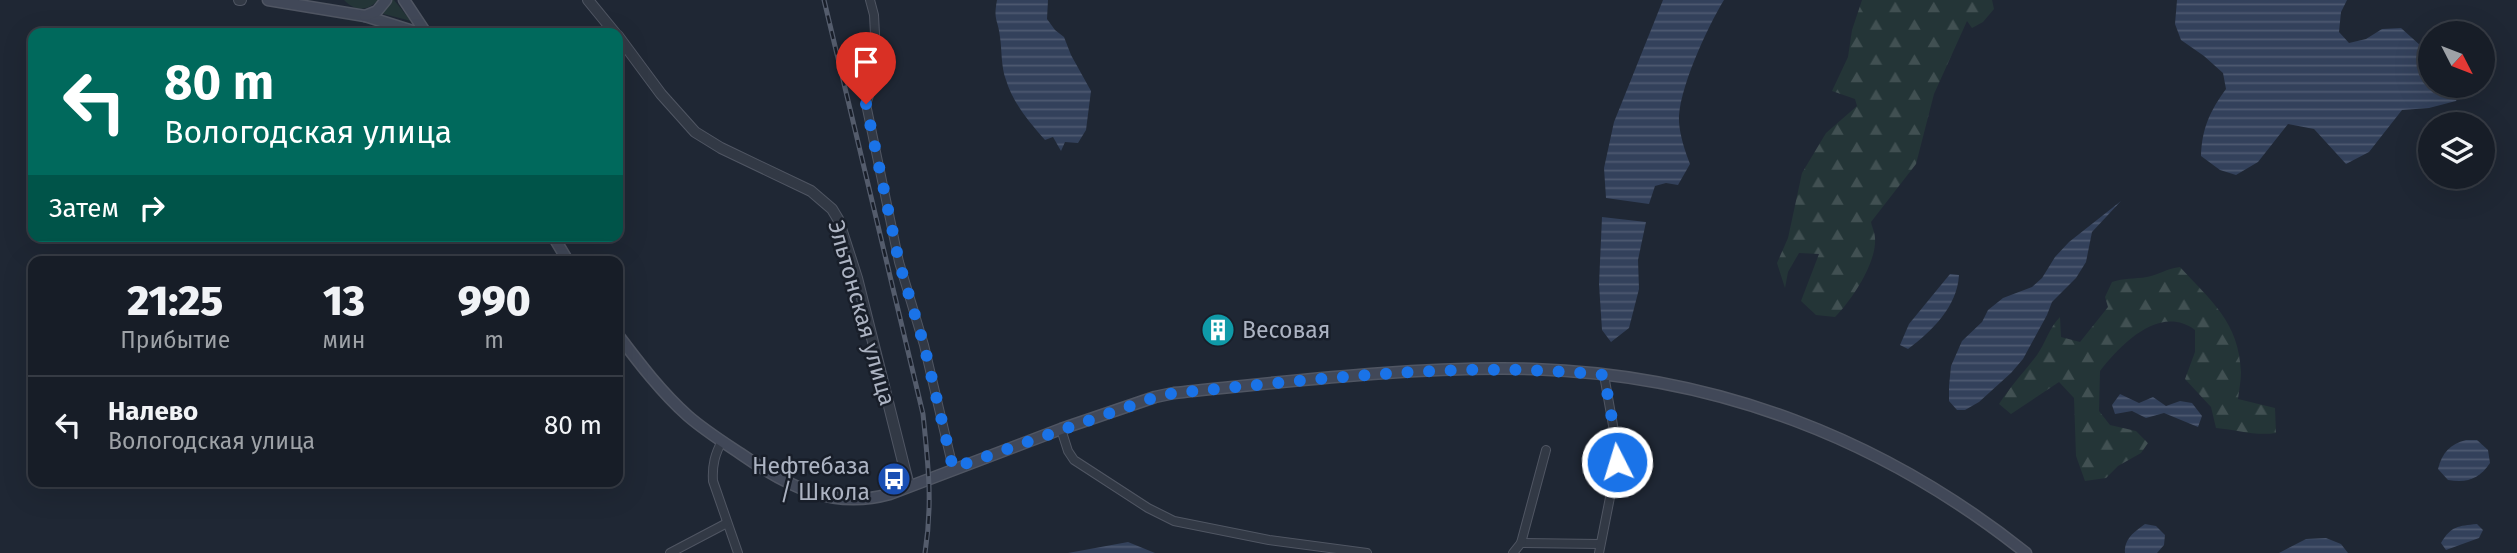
<!DOCTYPE html>
<html lang="ru">
<head>
<meta charset="utf-8">
<style>
  body { margin:0; font-family:"Fira Sans",sans-serif; background:#20262f; color:#f1f3f6; height:100vh; display:flex; flex-direction:column; font-size:26px; white-space:nowrap }
  * { box-sizing:border-box; margin:0 }
  p { font-size:23px; color:#9ea2a7 }
  .icon { flex:none; width:38px; height:38px; fill:none; stroke:currentColor; stroke-width:2; stroke-linecap:round; stroke-linejoin:round }
  .map { position:relative; flex:1; overflow:hidden }
  .side { position:absolute; left:28px; top:256px; width:595px; height:231px; display:flex; flex-direction:column; background:#171d27; border-radius:14px; box-shadow:0 7px 28px #0002,0 0 0 2px #363b44 }
  .side>* { flex:none }
  .top-card { position:absolute; left:28px; top:28px; width:595px; height:214px; border-radius:14px; box-shadow:0 7px 28px #0002,0 0 0 2px #363b44; background:#00695c; color:#fff; overflow:hidden }
  .needle { width:46px; rotate:132deg }
  .fabs { position:absolute; left:2418px; top:21px; display:grid; gap:14px }
  .fabs a { display:grid; place-items:center; width:77px; height:77px; border-radius:50%; background:#171d27; box-shadow:0 7px 28px #0002,0 0 0 2px #363b44; font-size:35px }
  .pin { position:absolute; display:grid; place-items:center; width:60px; height:60px; color:#fff; margin:-72px -30px; border-radius:50% 50% 50% 0; rotate:-45deg; box-shadow:0 0 7px #0007 }
  .pin .icon { rotate:45deg }
  .me { position:absolute; width:77px; margin:-38px; rotate:355deg; stroke-linejoin:round; filter:drop-shadow(0 0 5px #0008) }
  .turn { display:flex; align-items:center; gap:24px; height:147px; padding:0 21px; font-size:32px }
  .turn .icon { width:91px; height:91px; stroke-width:2.5 }
  .turn b { display:block; font-size:49px; line-height:60px }
  .then { display:flex; align-items:center; height:66px; padding:0 21px; background:#0003; gap:14px; font-size:26px }
  .eta { display:flex; justify-content:space-evenly; align-items:center; height:119px; text-align:center }
  .eta b { font-size:42px; font-weight:800; line-height:49px }
  ul { padding:0; list-style:none }
  li { display:flex; align-items:center; gap:21px; height:98px; padding:0 21px; border-top:2px solid #363b44 }
  li div { flex:1 }
  li b { display:block; font-size:26px }
  li em { font-style:normal }
  .map>svg:first-child { display:block }
</style>
</head>
<body>
<div class="map">
<svg width="2517" height="553" viewBox="0 0 2517 553">
  <defs>
    <pattern id="forest-firs" width="22" height="20" patternUnits="userSpaceOnUse" patternTransform="scale(1.75)"><rect width="22" height="20" fill="#243537"/><path d="M5 1l3.5 6h-7zM16 11l3.5 6h-7z" fill="#415052"/></pattern>
    <pattern id="water-rules" width="6" height="5" patternUnits="userSpaceOnUse" patternTransform="scale(1.75)"><rect width="6" height="5" fill="#33415b"/><path d="M0 2.5h6" fill="none" stroke="#4e5a71"/></pattern>
  </defs>
  <rect width="100%" height="100%" fill="#1f2734"/>
  <!-- green -->
  <g fill="#243537">
    <path d="M344,0h34c-10,11 -23,12 -34,0z"/>
    <polygon points="390,0 394,0 411,21 380,13"/>
  </g>
  <!-- forest -->
  <g fill="url(#forest-firs)">
    <path d="M1862,0h130l2,9 -11,13 -11,6 -5,-7 -33,73 -18,70 -45,58c1,5 4,11 4,16 2,25 -24,63 -40,79l-19,-2 -15,-14 18,-47 -20,-1 -11,19 -3,16 -8,-25 11,-25 14,-65 24,-40 31,-27 -2,-7 -23,-8 16,-34 4,-27z"/>
    <path d="M2180,267c31,34 59,55 61,105 0,9 -2,18 -3,27l37,9 1,25c-21,3 -38,-3 -60,-5l-5,-21 -26,-28 10,-27v-22c-35,-26 -74,14 -95,41l-1,40 11,14 26,6 12,12 -7,10 -23,13 -12,12 -21,3 -9,-25 -2,-58 -15,-16 -48,32 -12,-10c12,-18 25,-32 38,-49 9,-13 12,-27 23,-38l1,20 19,5 28,-35 -3,-10 7,-15c12,-4 22,-3 35,-5 11,-2 21,-9 33,-10z"/>
  </g>
  <!-- water -->
  <g fill="url(#water-rules)">
    <path d="M997,0h51l-1,19 8,11 9,7 7,18 20,36 -5,39 -8,13 -13,-1 -4,9 -8,-14 -8,3c-16,-18 -32,-37 -39,-60 -5,-13 -4,-29 -6,-43 -2,-18 -7,-16 -3,-37z"/>
    <path d="M1663,0h61c-16,26 -47,92 -45,122 1,14 6,29 11,42l-12,21 -12,-2 -11,3 -6,18 -43,-6 -2,-30 10,-46z"/>
    <path d="M2177,0h170l-6,12 -2,20 10,11 17,-4 16,-10 19,-1 30,27v31h33l-8,15 -27,7 -27,2 -33,42 -23,12 -32,-35 -26,-5 -30,38 -22,13 -16,-5 -19,-14c1,-28 9,-45 25,-67l-3,-16 -19,-17 -23,-16 -6,-16z"/>
    <polygon points="2121,201 2092,232 2086,262 2076,278 2052,302 2047,315 2023,359 2011,373 1979,402 1965,410 1957,410 1949,401 1949,386 1951,366 1962,341 1982,322 1988,310 2003,298 2032,287 2042,278 2055,257 2069,242"/>
    <polygon points="1602,217 1646,222 1638,260 1639,289 1629,328 1611,342 1602,330 1599,284"/>
    <path d="M1950,274l9,1c-2,32 -27,56 -51,74l-8,-4 9,-21z"/>
    <polygon points="2120,394 2139,403 2153,397 2166,406 2180,401 2192,403 2202,416 2198,427 2164,413 2146,418 2132,411 2115,414 2112,405"/>
    <path d="M2466,440h11l11,10 2,13c-11,16 -22,20 -42,17l-10,-11c4,-16 12,-25 28,-29z"/>
    <path d="M2145,524l11,2 9,9 -1,10 -7,8h-32c-1,-14 9,-21 20,-29z"/>
    <path d="M2477,524l6,6 -4,8 -33,12 -5,-7c10,-17 17,-17 36,-19z"/>
    <polygon points="2326,538 2341,544 2348,553 2279,553 2306,539"/>
    <polygon points="1128,542 1155,553 1068,553"/>
  </g>
  <g fill="none" stroke-linecap="round" stroke-linejoin="round">
    <defs>
      <g id="minor">
        <polyline points="870,0 874,15 877,73 866,104 899,262 924,345 953,468"/>
        <polyline points="1061,429 1068,451 1074,460 1148,508 1174,521 1269,540 1367,553"/>
        <path d="M722,441c-7,13 -10,24 -9,40l25,72"/>
        <polyline points="1521,543 1600,544"/>
        <polyline points="670,553 727,523"/>
        <polyline points="1513,553 1521,543 1546,450"/>
        <polyline points="1599,553 1617,462 1614,431 1604,375"/>
      </g>
      <g id="tertiary">
        <polyline points="239,0 241,0"/>
        <polyline points="588,0 615,33"/>
        <polyline points="618,36 661,94 695,132 721,148 811,191 832,209 838,219 857,278 909,486"/>
      </g>
      <g id="secondary">
        <polyline points="268,0 365,16 419,33"/>
        <polyline points="404,0 426,33"/>
        <polyline points="365,16 377,11 386,0"/>
        <polyline points="553,236 568,261"/>
        <path d="M618,335c21,28 44,58 70,81 16,14 35,26 53,38 46,32 91,56 149,40l171,-65 94,-32 19,-4c119,-12 239,-27 359,-24 184,6 350,70 493,184"/>
      </g>
    </defs>
    <!-- minor casing -->
    <use href="#minor" stroke="#505663" stroke-width="10"/>
    <!-- tertiary casing -->
    <use href="#tertiary" stroke="#505663" stroke-width="12"/>
    <!-- secondary casing -->
    <use href="#secondary" stroke="#505663" stroke-width="13"/>
    <!-- minor -->
    <use href="#minor" stroke="#323945" stroke-width="8"/>
    <!-- tertiary -->
    <use href="#tertiary" stroke="#323945" stroke-width="10"/>
    <!-- secondary -->
    <use href="#secondary" stroke="#414858" stroke-width="10"/>
    <defs>
      <path id="rail" d="M824,0l99,414c5,50 10,88 2,139"/>
    </defs>
    <!-- rail casing -->
    <use href="#rail" stroke="#545c6c" stroke-width="5"/>
    <!-- rail -->
    <use href="#rail" stroke="#181e29" stroke-width="2.5" stroke-dasharray="8" stroke-linecap="butt"/>
  </g>
  <g fill="none" stroke-linecap="round" stroke-linejoin="round">
    <!-- route -->
    <path stroke="#1a73e8" stroke-width="12" stroke-dasharray="0 21.6" d="M866,104l33,158 25,83 29,123 203,-71 18,-4c142,-13 286,-33 430,-18l10,55 3,32"/>
  </g>
  <!-- icons -->
  <defs>
    <symbol id="building-disc" viewBox="-11 -11 22 22"><circle r="9.5" fill="#0f9aa8" stroke="#181e29"/><path d="M-4-6H4V6H1V3H-1V6H-4ZM-2.5-4.3h1.7v1.8h-1.7ZM.8-4.3h1.7v1.8H.8ZM-2.5-1h1.7V.8h-1.7ZM.8-1h1.7V.8H.8Z" fill="#fff"/></symbol>
    <symbol id="bus-disc" viewBox="-11 -11 22 22"><circle r="9.5" fill="#1a4fb4" stroke="#181e29"/><path d="M-5-6H5V4H4V6H2V4H-2V6H-4V4H-5ZM-3.5-4V0h7V-4ZM-3.5 1.2v1.5H-2V1.2ZM2 1.2v1.5H3.5V1.2Z" fill="#fff"/></symbol>
  </defs>
  <g fill-rule="evenodd">
    <use href="#building-disc" x="1199" y="311" width="38" height="38"/>
    <use href="#bus-disc" x="875" y="460" width="38" height="38"/>
  </g>
  <g text-anchor="middle" dominant-baseline="central" stroke-width="5" stroke-linejoin="round" paint-order="stroke">
    <!-- street labels -->
    <g font-size="23" fill="#acb3c2" stroke="#181e29">
      <text transform="translate(862 313) rotate(74)">Эльтонская улица</text>
    </g>
    <!-- poi labels -->
    <g font-size="23" fill="#acb3c2" stroke="#181e29" text-anchor="start">
      <text x="1242" y="330">Весовая</text>
      <text x="870" y="466" text-anchor="end">Нефтебаза<tspan x="870" dy="26">/ Школа</tspan></text>
    </g>
  </g>
</svg>
<div class="fabs">
<a><svg class="needle" viewBox="-14 -14 28 28"><path d="M0-13l5 13h-10z" fill="#e53935"/><path d="M0 13l5-13h-10z" fill="#9ea2a7"/></svg></a>
<a><svg class="icon" aria-label="layers" viewBox="0 0 24 24"><path d="M12 4l9 5-9 5-9-5zM3 14l9 5 9-5"/></svg></a>
</div>
<div class="pin" style="left:866px;top:104px;background:#d93025"><svg class="icon" aria-label="arrive" viewBox="0 0 24 24"><path d="M6 21V4h12l-3 4 3 4H6"/></svg></div>
<svg class="me" style="left:1617px;top:462px" viewBox="-20 -20 40 40"><circle r="17" fill="#1a73e8" stroke="#fff" stroke-width="3"/><path d="M0-11L8 9 0 5-8 9z" fill="#fff"/></svg>
<div class="top-card">
<div class="turn"><svg class="icon" aria-label="left" viewBox="0 0 24 24"><path d="M17 20v-9H6M10 6l-5 5 5 5"/></svg><div><b>80 m</b>Вологодская улица</div></div>
<div class="then">Затем<svg class="icon" aria-label="right" viewBox="0 0 24 24"><path d="M7 20v-9h11M14 6l5 5-5 5"/></svg></div>
</div>
<section class="side">
<div class="eta">
<div><b>21:25</b><p>Прибытие</p></div>
<div><b>13</b><p>мин</p></div>
<div><b>990</b><p>m</p></div>
</div>
<ul>
<li><svg class="icon" aria-label="left" viewBox="0 0 24 24"><path d="M17 20v-9H6M10 6l-5 5 5 5"/></svg><div><b>Налево</b><p>Вологодская улица</p></div><em>80 m</em></li>
</ul>
</section>
</div>
</body>
</html>
